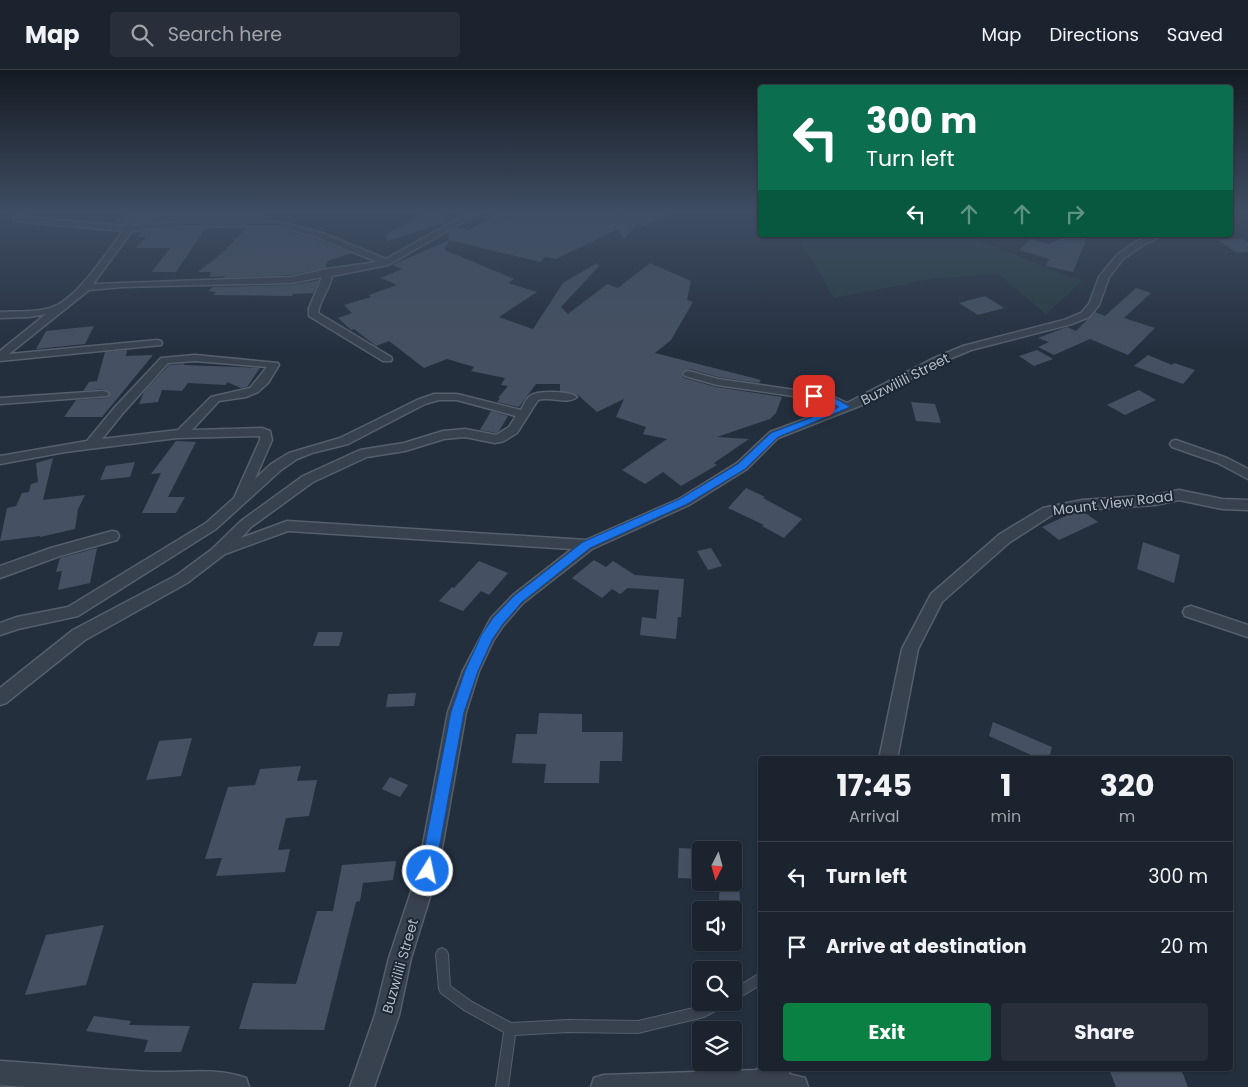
<!DOCTYPE html>
<html lang="en">
<head>
<meta charset="utf-8">
<style>
  body { margin:0; font-family:Poppins,sans-serif; background:#282f3a; color:#f1f3f6; height:100vh; display:flex; flex-direction:column; font-size:19px; white-space:nowrap }
  * { box-sizing:border-box; margin:0 }
  p { font-size:16px; color:#a0a4aa }
  .icon { flex:none; width:28px; height:28px; fill:none; stroke:currentColor; stroke-width:2; stroke-linecap:round; stroke-linejoin:round }
  .map { position:relative; flex:1; overflow:hidden }
  .drawer { position:absolute; left:758px; top:686px; width:475px; height:315px; display:flex; flex-direction:column; background:#1b232e; border-radius:5px; box-shadow:0 1px 4px #0004,0 0 0 1px #39404a }
  .drawer>* { flex:none }
  .banner { position:absolute; left:758px; top:15px; width:475px; height:152px; border-radius:5px; box-shadow:0 1px 4px #0004,0 0 0 1px #39404a; background:#0b6e4f; color:#fff; overflow:hidden }
  .needle { width:32px; rotate:186deg }
  .buttons { position:absolute; left:692px; top:771px; display:grid; gap:10px }
  .buttons a { display:grid; place-items:center; width:50px; height:50px; border-radius:5px; background:#1b232e; box-shadow:0 1px 4px #0004,0 0 0 1px #39404a; font-size:25px }
  .pin { position:absolute; display:grid; place-items:center; width:42px; height:42px; color:#fff; margin:-21px; border-radius:10px; box-shadow:0 2px 8px #0006 }
  .me { position:absolute; width:55px; margin:-28px; rotate:10deg; stroke-linejoin:round; filter:drop-shadow(0 0 4px #0008) }
  .turn { display:flex; align-items:center; gap:18px; height:105px; padding:0 25px; font-size:22px }
  .turn .icon { width:65px; height:65px; stroke-width:2.5 }
  .turn b { display:block; font-size:35px; line-height:42px }
  .lanes { display:flex; align-items:center; height:48px; padding:0 25px; background:#0003; justify-content:center; gap:25px; direction:ltr }
  .lanes .off { opacity:.35 }
  .eta { display:flex; justify-content:space-evenly; align-items:center; height:85px; text-align:center }
  .eta b { font-size:30px; font-weight:700; line-height:35px }
  .button { display:flex; gap:10px; margin-top:auto; padding:10px 25px }
  .button a { flex:1; height:58px; border-radius:5px; background:#0b8043; color:#fff; font-size:20px; font-weight:700; line-height:58px; text-align:center }
  .button a+a { background:#282f3a; color:#f1f3f6 }
  ul { padding:0; list-style:none }
  li { display:flex; align-items:center; gap:15px; height:70px; padding:0 25px; border-top:1px solid #39404a }
  li div { flex:1 }
  li b { display:block; font-size:19px }
  li em { font-style:normal }
  header { display:flex; align-items:center; gap:30px; box-sizing:border-box; height:70px; padding:0 25px; background:#1b232e; border-bottom:1px solid #39404a }
  header strong { font-size:24px }
  nav { display:flex; gap:28px; margin-inline-start:auto; font-size:18px }
  .search { width:350px; height:45px; background:#282f3a; display:flex; align-items:center; gap:12px; box-sizing:border-box; padding:0 18px; border-radius:5px; color:#a0a4aa; font-size:19px }
  .map>svg:first-child { display:block }
</style>
</head>
<body>
<header>
<strong>Map</strong>
<div class="search"><svg class="icon" aria-label="search" viewBox="0 0 24 24"><circle cx="10" cy="10" r="6"/><path d="M15 15l6 6"/></svg>Search here</div>
<nav><a>Map</a><a>Directions</a><a>Saved</a></nav>
</header>
<div class="map">
<svg width="1248" height="1017" viewBox="0 0 1248 1017">
  <rect width="100%" height="100%" fill="#242f3e"/>
  <!-- green -->
  <polygon fill="#263c3f" points="797,165 1006,165 977,170 1082,211 1046,244 998,204 936,208 834,228"/>
  <!-- building -->
  <g fill="#455162">
    <polygon points="135,141 261,141 260,148 266,150 183,150 129,154 112,152"/>
    <polygon points="429,141 435,141 450,151 388,171 385,165"/>
    <polygon points="503,141 592,141 628,147 618,141 678,141 644,156 638,153 624,169 618,159 556,189 545,187 540,192 449,170 447,163 458,157 469,160"/>
    <polygon points="183,158 224,158 205,159 176,202 152,202 170,178 135,178 147,167 138,167 142,162"/>
    <polygon points="246,158 280,158 312,168 351,183 328,191 325,198 292,205 223,208 225,206 209,207 211,202 198,202 223,182"/>
    <polygon points="1068,165 1088,165 1073,202 1046,196 1049,189 1019,180 1031,169 1049,174"/>
    <polygon points="1243,169 1248,172 1248,182 1237,183 1218,170"/>
    <polygon points="449,170 445,180 514,209 508,213 537,222 499,247 533,259 563,213 597,193 599,196 561,237 568,244 607,214 618,218 650,193 691,211 687,230 693,232 671,270 655,283 761,310 759,313 718,307 690,299 684,301 681,304 684,308 716,317 782,327 776,343 770,349 717,367 749,369 714,393 717,395 681,416 663,402 645,414 622,400 667,369 643,364 646,357 616,347 624,329 597,342 578,325 560,321 560,314 536,314 519,337 497,332 500,328 498,328 508,316 501,315 505,308 471,301 474,297 447,289 424,298 389,271 376,276 354,259 351,260 338,248 352,243 344,235 371,227 369,225 397,215 381,208 402,199 392,195"/>
    <polygon points="319,210 313,223 293,224 292,226 213,225 216,222 208,221 213,217 292,215"/>
    <polygon points="1136,218 1151,223 1124,248 1155,258 1128,285 1090,269 1054,285 1038,277 1049,272 1038,268 1067,257 1076,261 1095,242 1105,246"/>
    <polygon points="985,226 1004,238 978,245 959,233"/>
    <polygon points="94,256 85,274 36,279 46,261"/>
    <polygon points="127,280 126,286 153,285 102,347 64,347 76,330 107,328 110,325 108,321 103,319 83,321 89,312 97,311 105,282"/>
    <polygon points="1037,280 1053,289 1034,296 1019,286"/>
    <polygon points="1148,285 1172,295 1174,293 1195,300 1183,314 1134,296"/>
    <polygon points="185,294 184,295 260,298 247,317 241,318 227,312 226,315 188,313 182,321 162,320 158,332 139,334 144,322 169,295"/>
    <polygon points="1139,320 1156,330 1125,345 1107,335"/>
    <polygon points="911,332 935,334 941,353 916,351"/>
    <polygon points="491,341 508,346 499,361 496,363 480,360"/>
    <polygon points="176,371 196,372 168,427 185,427 176,443 142,443 161,403 151,404"/>
    <polygon points="53,388 43,430 85,425 78,439 75,459 40,467 40,466 0,471 7,438 16,436 22,423 29,422 31,414 38,412 36,393"/>
    <polygon points="135,392 130,407 100,410 106,396"/>
    <polygon points="746,418 765,427 763,428 802,449 784,468 762,456 764,455 728,438"/>
    <polygon points="1084,442 1098,452 1059,470 1042,457 1070,444"/>
    <polygon points="1143,472 1180,485 1174,513 1137,499"/>
    <polygon points="97,478 90,513 58,520 62,501 56,502 60,488"/>
    <polygon points="711,478 722,496 708,500 697,481"/>
    <polygon points="594,490 606,497 613,491 635,505 684,509 681,547 678,547 676,569 640,565 642,547 656,549 659,520 628,518 620,524 612,519 602,528 572,508"/>
    <polygon points="479,491 508,503 489,525 481,521 463,541 439,531 452,517 454,518"/>
    <polygon points="318,562 343,562 339,576 313,576"/>
    <polygon points="416,623 414,636 386,637 388,624"/>
    <polygon points="539,643 582,644 582,662 623,662 622,691 600,691 599,713 544,713 546,694 512,693 516,664 537,664"/>
    <polygon points="993,652 1052,677 1049,689 1040,689 989,666"/>
    <polygon points="192,668 181,706 146,710 159,671"/>
    <polygon points="301,696 297,711 317,710 309,746 286,748 278,780 290,779 285,802 216,806 222,788 205,789 228,717 255,715 260,699"/>
    <polygon points="390,707 408,715 400,727 382,719"/>
    <polygon points="679,778 701,779 701,809 678,808"/>
    <polygon points="396,791 393,810 363,813 360,831 356,832 324,960 239,959 253,913 296,914 317,841 333,841 342,795"/>
    <polygon points="720,812 739,812 740,831 719,830"/>
    <polygon points="104,855 86,915 25,925 46,865"/>
    <polygon points="94,946 131,951 129,955 190,956 181,982 144,982 148,970 86,961"/>
    <polygon points="1109,999 1181,999 1188,1017 1116,1017"/>
  </g>
  <g fill="none" stroke-linecap="round" stroke-linejoin="round">
    <defs>
      <g id="lane">
        <polygon points="442,878 446,880 448,884 450,916 472,932 511,953 568,950 638,951 702,936 708,932 726,932 724,936 704,947 638,963 568,962 515,965 508,1017 496,1017 504,962 464,940 441,923 439,919 436,884 438,880"/>
        <polygon points="760,903 760,915 734,931 734,919"/>
      </g>
      <g id="street">
        <path d="M19,141h8l-4,6 106,9 54,-4h97l42,11 64,26 86,-48h10l-94,54 -56,11c-2,13 -12,23 -14,37l73,44 1,2 -1,2h-8l-74,-45v-8l13,-31 -30,6 -170,4 -33,3 -80,64 148,-14 4,1 1,2 -1,2 -161,16v-10l46,-37 -17,3 -29,1v-6c16,-1 43,1 57,-7 25,-13 48,-51 66,-74l-109,-10 -1,-2zM183,156h97l36,11 61,25 -50,7 -35,8 -199,7 39,-53z"/>
        <path d="M1152,165h12l-21,10 -20,14 -14,18 -10,28 -10,12 -17,7 -101,26 -31,13 -78,42 -84,33 -31,31 -58,36 -97,44 -69,54 -20,23 -10,15 -14,30 -13,41 -28,159 -27,87 -12,57 -25,72h-24l25,-72 14,-57 29,-87 30,-159 15,-41 28,-53 22,-23 59,-46 -284,-18 -63,23 -38,29 -102,57 -79,63 -6,2v-17l73,-58 104,-55 34,-25 30,-29 62,-45 57,-26 44,-7 39,-12 22,-2 31,6 13,-8 7,-11 -59,-16h-18l-14,4 -77,40 -36,9 -15,6 -16,11 -65,59 -138,87 -60,13 -18,6v-12l17,-6 51,-10 138,-84 28,-25 26,-58v-4l-83,2 -112,14 -65,12v-8l87,-15 28,-34 46,-49 34,-3 83,8 1,2 -11,18 -10,9 -12,5 -27,4 -27,29 70,-2 8,3 2,9 -17,39 16,-15 18,-11 51,-15 77,-38 17,-6h23l64,16c2,-4 5,-11 9,-14 7,-6 40,-5 47,1 -9,8 -27,-1 -39,3l-21,33 -13,8 -9,2 -30,-6 -21,2 -39,12 -38,6 -54,25 -62,45 -10,11 46,-17 299,19 93,-41 58,-36 33,-31 67,-25 -10,-6 -110,-16 -32,-9 -2,-2 2,-2 4,-1 29,8 112,16 17,8 85,-44 31,-13 101,-26 17,-7 8,-9 10,-27 18,-22 20,-14zM195,291l72,6 -17,21 -39,9 -33,33 -76,9 21,-26 45,-50z"/>
        <polygon points="103,321 107,322 109,324 107,326 0,334 0,328"/>
        <polygon points="1176,370 1227,388 1248,399 1248,409 1218,393 1172,377 1170,374 1172,371"/>
        <polygon points="1179,420 1222,429 1248,430 1248,440 1222,439 1179,430 1155,435 1082,440 1052,445 1010,472 942,532 918,579 897,689 879,689 902,579 931,524 1000,464 1043,438 1082,430 1155,425"/>
        <polygon points="112,461 117,462 119,466 117,470 60,486 0,508 0,496 51,478"/>
        <polygon points="1191,536 1248,555 1248,567 1185,546 1183,542 1185,538"/>
        <path d="M0,991c51,3 103,9 154,11 30,1 63,-5 92,6l3,9h-223l-26,-2z"/>
        <polygon points="760,997 791,999 789,1004 805,1008 808,1017 591,1017 594,1008 603,1005 756,1000"/>
      </g>
    </defs>
    <!-- lane casing -->
    <use href="#lane" stroke="#565f6c" stroke-width="2"/>
    <!-- street casing -->
    <use href="#street" stroke="#565f6c" stroke-width="3"/>
    <!-- lane -->
    <use href="#lane" fill="#38414e" fill-rule="evenodd"/>
    <!-- street -->
    <use href="#street" fill="#38414e" fill-rule="evenodd"/>
  </g>
  <!-- sky -->
  <linearGradient id="sky" x2="0" y2="1"><stop stop-color="#141a22"/><stop offset="0.5" stop-color="#3f4d63"/><stop offset="1" stop-color="#3f4d63" stop-opacity="0"/></linearGradient>
  <rect width="1248" height="284" fill="url(#sky)"/>
  <!-- route -->
  <polygon fill="#1a73e8" stroke="#114b97" points="814,324 833,327 850,337 778,367 745,399 687,434 590,478 522,532 502,555 492,570 478,601 464,642 435,801 433,806 428,809 422,806 420,801 451,642 465,601 482,564 493,548 514,526 583,472 680,429 738,394 771,363 839,337 828,331 811,328 811,325"/>
  <g text-anchor="middle" dominant-baseline="central" stroke-width="4" stroke-linejoin="round" paint-order="stroke">
    <!-- street labels -->
    <g font-size="14" fill="#b4bcc9" stroke="#1d2633">
      <text transform="translate(905 309) rotate(-27)">Buzwilili Street</text>
      <text transform="translate(1113 433) rotate(-7)">Mount View Road</text>
      <text transform="translate(400 896) rotate(-74)">Buzwilili Street</text>
    </g>
  </g>
</svg>
<div class="buttons">
<a><svg class="needle" viewBox="-14 -14 28 28"><path d="M0-13l5 13h-10z" fill="#e53935"/><path d="M0 13l5-13h-10z" fill="#a0a4aa"/></svg></a>
<a><svg class="icon" aria-label="sound" viewBox="0 0 24 24"><path d="M4 9h4l5-4v14l-5-4H4zM17 9q2 3 0 6"/></svg></a>
<a><svg class="icon" aria-label="search" viewBox="0 0 24 24"><circle cx="10" cy="10" r="6"/><path d="M15 15l6 6"/></svg></a>
<a><svg class="icon" aria-label="layers" viewBox="0 0 24 24"><path d="M12 4l9 5-9 5-9-5zM3 14l9 5 9-5"/></svg></a>
</div>
<div class="pin" style="left:814px;top:326px;background:#d93025"><svg class="icon" aria-label="arrive" viewBox="0 0 24 24"><path d="M6 21V4h12l-3 4 3 4H6"/></svg></div>
<svg class="me" style="left:428px;top:801px" viewBox="-20 -20 40 40"><circle r="17" fill="#1a73e8" stroke="#fff" stroke-width="3"/><path d="M0-11L8 9 0 5-8 9z" fill="#fff"/></svg>
<div class="banner">
<div class="turn"><svg class="icon" aria-label="left" viewBox="0 0 24 24"><path d="M17 20v-9H6M10 6l-5 5 5 5"/></svg><div><b>300 m</b>Turn left</div></div>
<div class="lanes"><svg class="icon" aria-label="left" viewBox="0 0 24 24"><path d="M17 20v-9H6M10 6l-5 5 5 5"/></svg><svg class="icon off" aria-label="ahead" viewBox="0 0 24 24"><path d="M12 20V5M6 11l6-6 6 6"/></svg><svg class="icon off" aria-label="ahead" viewBox="0 0 24 24"><path d="M12 20V5M6 11l6-6 6 6"/></svg><svg class="icon off" aria-label="right" viewBox="0 0 24 24"><path d="M7 20v-9h11M14 6l5 5-5 5"/></svg></div>
</div>
<section class="drawer">
<div class="eta">
<div><b>17:45</b><p>Arrival</p></div>
<div><b>1</b><p>min</p></div>
<div><b>320</b><p>m</p></div>
</div>
<ul>
<li><svg class="icon" aria-label="left" viewBox="0 0 24 24"><path d="M17 20v-9H6M10 6l-5 5 5 5"/></svg><div><b>Turn left</b></div><em>300 m</em></li>
<li><svg class="icon" aria-label="arrive" viewBox="0 0 24 24"><path d="M6 21V4h12l-3 4 3 4H6"/></svg><div><b>Arrive at destination</b></div><em>20 m</em></li>
</ul>
<div class="button"><a>Exit</a><a>Share</a></div>
</section>
</div>
</body>
</html>
